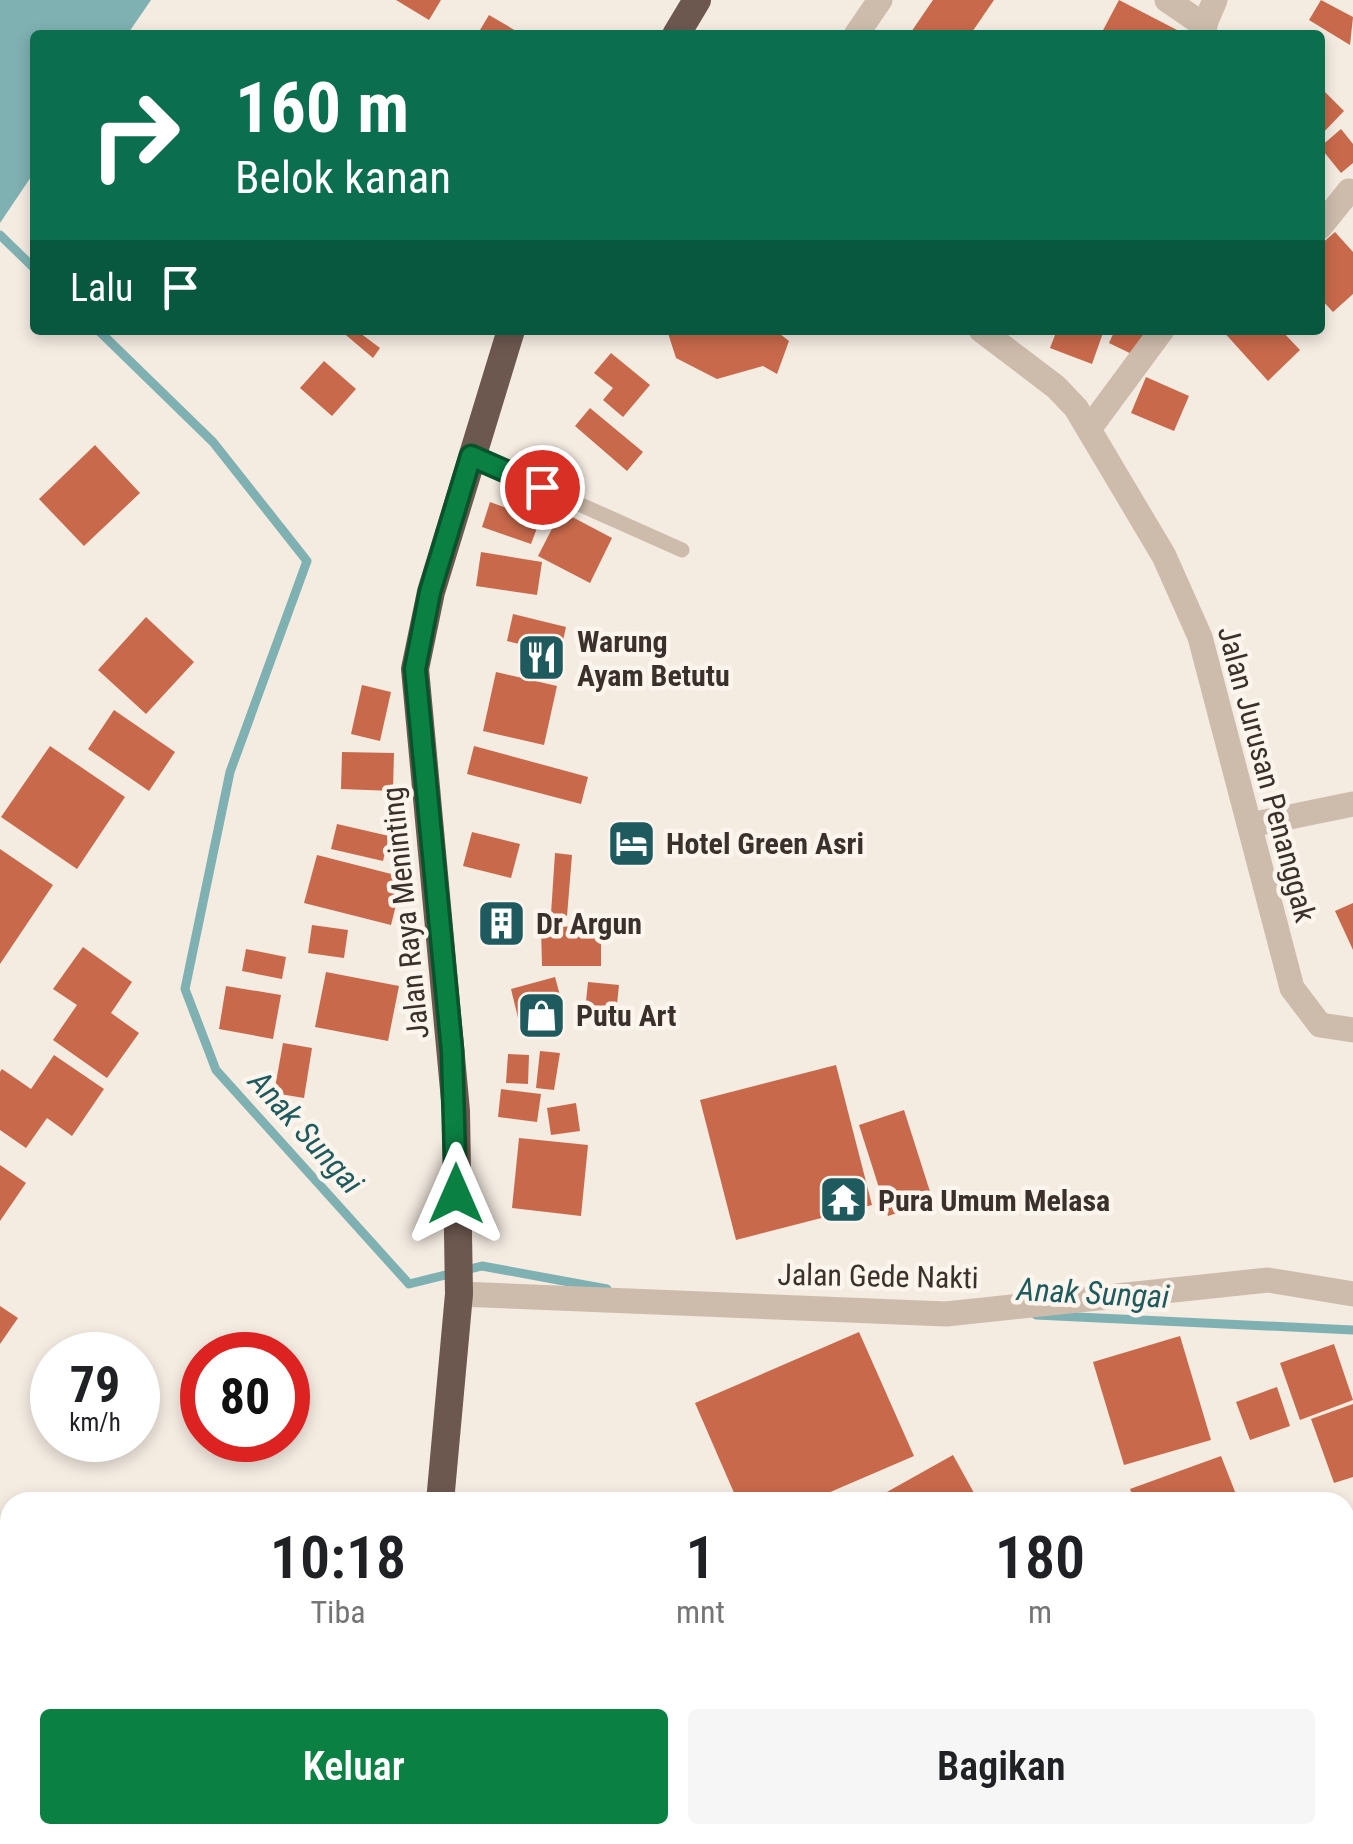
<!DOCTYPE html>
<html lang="id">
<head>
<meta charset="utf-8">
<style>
  body { margin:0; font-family:"Roboto Condensed",sans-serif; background:#f6f6f6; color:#202124; height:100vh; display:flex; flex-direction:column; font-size:38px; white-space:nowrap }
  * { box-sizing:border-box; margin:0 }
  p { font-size:32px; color:#757577 }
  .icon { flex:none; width:55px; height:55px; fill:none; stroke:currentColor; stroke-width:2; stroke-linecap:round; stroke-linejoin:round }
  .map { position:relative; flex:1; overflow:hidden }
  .sheet { position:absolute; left:0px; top:1492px; width:1355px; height:352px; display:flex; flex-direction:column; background:#fff; border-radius:30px 30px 0 0; box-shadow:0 5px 15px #0003 }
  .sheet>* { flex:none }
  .top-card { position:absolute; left:30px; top:30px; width:1295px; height:305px; border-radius:10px; box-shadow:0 5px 15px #0003; background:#0b6e4f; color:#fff; overflow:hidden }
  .speed { position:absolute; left:30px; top:1332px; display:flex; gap:20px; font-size:50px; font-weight:700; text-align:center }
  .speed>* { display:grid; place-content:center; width:130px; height:130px; border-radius:50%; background:#fff; box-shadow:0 5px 15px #0003; line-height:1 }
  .speed small { font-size:25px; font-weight:400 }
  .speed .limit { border:15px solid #d22; background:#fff; color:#111 }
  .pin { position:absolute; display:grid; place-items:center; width:85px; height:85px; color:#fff; margin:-42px; border:5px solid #fff; border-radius:50%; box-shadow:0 2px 10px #0007 }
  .me { position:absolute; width:110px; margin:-55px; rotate:0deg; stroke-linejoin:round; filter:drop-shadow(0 0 8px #0008) }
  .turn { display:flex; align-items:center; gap:35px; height:210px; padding:0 40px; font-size:45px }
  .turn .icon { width:130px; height:130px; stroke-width:2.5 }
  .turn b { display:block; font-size:70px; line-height:85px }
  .then { display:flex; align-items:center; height:95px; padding:0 40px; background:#0003; gap:20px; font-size:38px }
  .eta { display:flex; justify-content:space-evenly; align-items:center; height:170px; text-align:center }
  .eta b { font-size:60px; font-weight:600; line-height:70px }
  .button { display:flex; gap:20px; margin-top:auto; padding:20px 40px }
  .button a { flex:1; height:115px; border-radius:10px; background:#0b8043; color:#fff; font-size:40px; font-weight:600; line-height:115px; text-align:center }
  .button a+a { background:#f6f6f6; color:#202124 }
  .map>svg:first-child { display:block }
</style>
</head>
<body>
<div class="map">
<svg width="1353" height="1844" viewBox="0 0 1353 1844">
  <rect width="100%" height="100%" fill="#f4ebe1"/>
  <!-- water -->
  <polygon fill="#7fb0b2" points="0,0 151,0 127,35 35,35 35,171 0,223"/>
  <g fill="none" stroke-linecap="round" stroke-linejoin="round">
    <!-- stream -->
    <g stroke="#7fb0b2" stroke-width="9">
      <polyline points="0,235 35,269"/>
      <polyline points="98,330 213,442 307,561 230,772 185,989 216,1070 409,1284 482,1266 607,1289"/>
      <polyline points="1036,1315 1353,1330"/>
    </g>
  </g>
  <!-- building -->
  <g fill="#c8694b">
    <polygon points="396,0 441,0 429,20"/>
    <polygon points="933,0 994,0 970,35 909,35"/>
    <polygon points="1119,0 1179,31 1176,35 1101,34"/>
    <polygon points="1321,0 1353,17 1350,45 1309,20"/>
    <polygon points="489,15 523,35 477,35"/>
    <polygon points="1325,92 1344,111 1320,136 1320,98"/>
    <polygon points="1341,129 1353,144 1353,163 1341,173 1320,147"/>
    <polygon points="1335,232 1353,252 1353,294 1333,312 1320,298 1320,245"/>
    <polygon points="340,330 356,330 380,348 373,358"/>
    <polygon points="667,330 775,330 789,341 777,374 763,366 717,379 676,358"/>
    <polygon points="1057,330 1104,330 1092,364 1050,348"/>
    <polygon points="1115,330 1152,330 1140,358 1109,343"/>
    <polygon points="1222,330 1281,330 1300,350 1268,381"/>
    <polygon points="611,353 650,385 623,417 603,400 613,388 594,373"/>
    <polygon points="324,361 356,389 332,416 300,388"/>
    <polygon points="1146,377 1189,396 1174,431 1131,413"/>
    <polygon points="590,408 643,452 627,471 575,426"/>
    <polygon points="95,445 140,493 84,546 39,499"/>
    <polygon points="490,502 540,520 531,544 482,527"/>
    <polygon points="561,511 612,538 590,583 538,556"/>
    <polygon points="481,552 542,562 537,595 476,586"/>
    <polygon points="513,614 566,627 560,654 507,641"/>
    <polygon points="146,617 194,662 146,714 98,670"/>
    <polygon points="496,672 557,686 544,745 483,731"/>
    <polygon points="362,685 391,692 380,741 351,734"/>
    <polygon points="114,710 175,752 149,791 88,749"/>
    <polygon points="50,746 125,797 77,869 1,817"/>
    <polygon points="474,746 588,777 581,804 467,774"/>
    <polygon points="342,752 394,753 393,791 341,789"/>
    <polygon points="337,824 389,836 383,861 331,849"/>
    <polygon points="472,832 520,844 511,878 463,866"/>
    <polygon points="0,849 53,885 0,964"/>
    <polygon points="555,853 572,855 567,916 551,914"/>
    <polygon points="317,855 403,877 391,925 304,903"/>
    <polygon points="509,901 519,939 492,946 482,908"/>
    <polygon points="1353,903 1353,950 1335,911"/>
    <polygon points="312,925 348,930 344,958 308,953"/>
    <polygon points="601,926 601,966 542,966 541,927"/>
    <polygon points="83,947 132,982 111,1013 139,1033 107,1078 53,1040 77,1005 53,989"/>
    <polygon points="246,949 286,957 282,979 242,971"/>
    <polygon points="326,972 399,986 388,1041 315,1027"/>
    <polygon points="555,977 565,1014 520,1026 511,989"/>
    <polygon points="588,982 619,985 616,1014 585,1011"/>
    <polygon points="226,986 281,995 273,1039 219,1029"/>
    <polygon points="283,1043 312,1048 304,1098 274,1093"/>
    <polygon points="540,1051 560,1053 554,1090 536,1088"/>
    <polygon points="508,1054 529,1055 528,1084 506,1083"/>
    <polygon points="54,1055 104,1089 72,1136 47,1118 26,1148 0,1130 0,1072 2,1069 31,1089"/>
    <polygon points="836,1065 872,1205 736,1240 700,1100"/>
    <polygon points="501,1089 541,1094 537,1122 498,1117"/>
    <polygon points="576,1103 580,1131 551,1135 547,1108"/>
    <polygon points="904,1110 933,1201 888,1216 859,1125"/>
    <polygon points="519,1138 588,1145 581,1216 512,1208"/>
    <polygon points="0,1165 26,1183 0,1221"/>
    <polygon points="0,1306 18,1318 0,1344"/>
    <polygon points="859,1332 914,1456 807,1502 738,1502 695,1403"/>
    <polygon points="1180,1336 1211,1440 1124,1465 1093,1362"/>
    <polygon points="1334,1344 1353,1400 1300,1420 1280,1363"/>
    <polygon points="1277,1387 1290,1426 1250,1440 1236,1402"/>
    <polygon points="1353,1404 1353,1477 1334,1483 1311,1419"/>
    <polygon points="953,1455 979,1502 869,1502"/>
    <polygon points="1221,1456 1239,1502 1135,1502 1130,1489"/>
    <polygon points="1353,1722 1353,1844 1160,1844 1156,1835 1345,1835 1345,1726"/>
    <polygon points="795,1835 823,1835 826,1844 798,1844"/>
  </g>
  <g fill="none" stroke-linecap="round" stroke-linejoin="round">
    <!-- service -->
    <polyline stroke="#cdbbac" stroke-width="15" points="471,456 682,550"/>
    <!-- minor -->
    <g stroke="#cdbbac" stroke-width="25">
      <polyline points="1167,0 1205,26"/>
      <polyline points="856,35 880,0"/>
      <polyline points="1200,35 1215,0"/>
      <polyline points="1320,227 1349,191"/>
      <polyline points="1089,429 1162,330"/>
      <polyline points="1250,825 1353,804"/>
      <polyline points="459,1294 946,1314 1268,1280 1353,1294"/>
      <polyline points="0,1583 10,1592"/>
      <polyline points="1345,1596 1353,1591"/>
      <polyline points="0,1640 10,1645"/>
      <polyline points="0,1803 10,1811"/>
      <polyline points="40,1835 51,1844"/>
      <polyline points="265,1835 275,1844"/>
    </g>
    <!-- tertiary -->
    <polyline stroke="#cdbbac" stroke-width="25" points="981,330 1056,387 1076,408 1164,556 1200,637 1292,988 1320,1025 1353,1030"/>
    <!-- trunk -->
    <g stroke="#6c584f" stroke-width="28">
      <polyline points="676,35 697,0"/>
      <polyline points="440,1502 459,1294 456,1111 415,669 431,592 511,330"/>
      <polyline points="379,1844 381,1835"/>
    </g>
  </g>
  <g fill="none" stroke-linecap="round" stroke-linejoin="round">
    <defs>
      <polyline id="route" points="456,1194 452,1051 415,669 430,592 471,456 542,487"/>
    </defs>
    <!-- route casing -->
    <use href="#route" stroke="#07532c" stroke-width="25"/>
    <!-- route -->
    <use href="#route" stroke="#0b8043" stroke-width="18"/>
  </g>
  <!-- icons -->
  <defs>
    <symbol id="restaurant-square" viewBox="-11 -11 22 22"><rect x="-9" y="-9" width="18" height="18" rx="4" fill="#1f5a5e" stroke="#fbf5ee"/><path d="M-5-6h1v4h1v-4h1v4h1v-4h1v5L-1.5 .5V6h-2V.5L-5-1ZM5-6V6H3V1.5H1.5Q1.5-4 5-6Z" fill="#fff"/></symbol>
    <symbol id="hotel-square" viewBox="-11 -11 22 22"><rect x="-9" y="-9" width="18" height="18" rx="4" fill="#1f5a5e" stroke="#fbf5ee"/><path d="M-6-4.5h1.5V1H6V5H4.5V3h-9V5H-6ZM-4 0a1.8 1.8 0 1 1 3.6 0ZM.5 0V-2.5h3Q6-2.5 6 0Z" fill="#fff"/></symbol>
    <symbol id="building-square" viewBox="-11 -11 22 22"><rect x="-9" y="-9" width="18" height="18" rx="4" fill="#1f5a5e" stroke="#fbf5ee"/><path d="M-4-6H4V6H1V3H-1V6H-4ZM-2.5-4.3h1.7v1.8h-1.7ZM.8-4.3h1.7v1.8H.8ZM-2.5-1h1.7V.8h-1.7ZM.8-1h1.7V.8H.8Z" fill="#fff"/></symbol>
    <symbol id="shop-square" viewBox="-11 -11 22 22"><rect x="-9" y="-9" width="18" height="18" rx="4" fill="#1f5a5e" stroke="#fbf5ee"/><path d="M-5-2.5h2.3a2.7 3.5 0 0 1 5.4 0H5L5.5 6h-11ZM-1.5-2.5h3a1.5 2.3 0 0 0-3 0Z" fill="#fff"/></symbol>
    <symbol id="temple-square" viewBox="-11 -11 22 22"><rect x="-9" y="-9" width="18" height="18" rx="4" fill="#1f5a5e" stroke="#fbf5ee"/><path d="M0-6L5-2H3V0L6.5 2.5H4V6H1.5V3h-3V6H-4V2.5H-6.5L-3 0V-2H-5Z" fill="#fff"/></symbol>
  </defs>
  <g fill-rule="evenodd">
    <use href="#restaurant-square" x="514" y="630" width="55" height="55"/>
    <use href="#hotel-square" x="604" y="816" width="55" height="55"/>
    <use href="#building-square" x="474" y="896" width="55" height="55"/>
    <use href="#shop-square" x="514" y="988" width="55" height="55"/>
    <use href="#temple-square" x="816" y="1172" width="55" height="55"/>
  </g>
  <g text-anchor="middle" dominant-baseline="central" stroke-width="9" stroke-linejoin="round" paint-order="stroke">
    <!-- poi labels -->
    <g font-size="30" font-weight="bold" fill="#3b302b" stroke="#fbf5ee" text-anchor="start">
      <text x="577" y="641">Warung<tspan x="577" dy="34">Ayam Betutu</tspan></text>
      <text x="666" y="843">Hotel Green Asri</text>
      <text x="536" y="923">Dr Argun</text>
      <text x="576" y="1015">Putu Art</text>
      <text x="878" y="1200">Pura Umum Melasa</text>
    </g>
    <!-- street labels -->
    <g font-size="30" fill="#3b302b" stroke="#fbf5ee">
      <text transform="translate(1267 774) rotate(75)">Jalan Jurusan Penanggak</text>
      <text transform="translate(405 913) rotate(-96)">Jalan Raya Meninting</text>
      <text transform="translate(878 1276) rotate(1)">Jalan Gede Nakti</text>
    </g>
    <!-- water labels -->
    <g font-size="32" font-style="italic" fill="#1f5a5e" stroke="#fbf5ee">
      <text transform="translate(306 1132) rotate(48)">Anak Sungai</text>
      <text transform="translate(1093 1293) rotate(3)">Anak Sungai</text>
    </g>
  </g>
</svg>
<div class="speed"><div>79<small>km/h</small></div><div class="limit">80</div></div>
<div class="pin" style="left:542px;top:487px;background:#d93025"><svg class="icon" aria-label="arrive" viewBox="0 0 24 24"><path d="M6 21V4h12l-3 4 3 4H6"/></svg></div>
<svg class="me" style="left:456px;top:1194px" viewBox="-20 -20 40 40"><path d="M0-17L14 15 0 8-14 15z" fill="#0b8043" stroke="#fff" stroke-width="4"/></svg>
<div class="top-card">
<div class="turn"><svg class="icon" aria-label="right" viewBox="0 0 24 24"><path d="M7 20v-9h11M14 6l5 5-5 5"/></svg><div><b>160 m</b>Belok kanan</div></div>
<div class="then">Lalu<svg class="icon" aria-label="arrive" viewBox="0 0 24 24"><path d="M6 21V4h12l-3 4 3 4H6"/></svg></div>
</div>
<section class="sheet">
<div class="eta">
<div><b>10:18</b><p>Tiba</p></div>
<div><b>1</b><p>mnt</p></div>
<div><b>180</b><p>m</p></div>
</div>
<div class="button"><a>Keluar</a><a>Bagikan</a></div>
</section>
</div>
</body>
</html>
